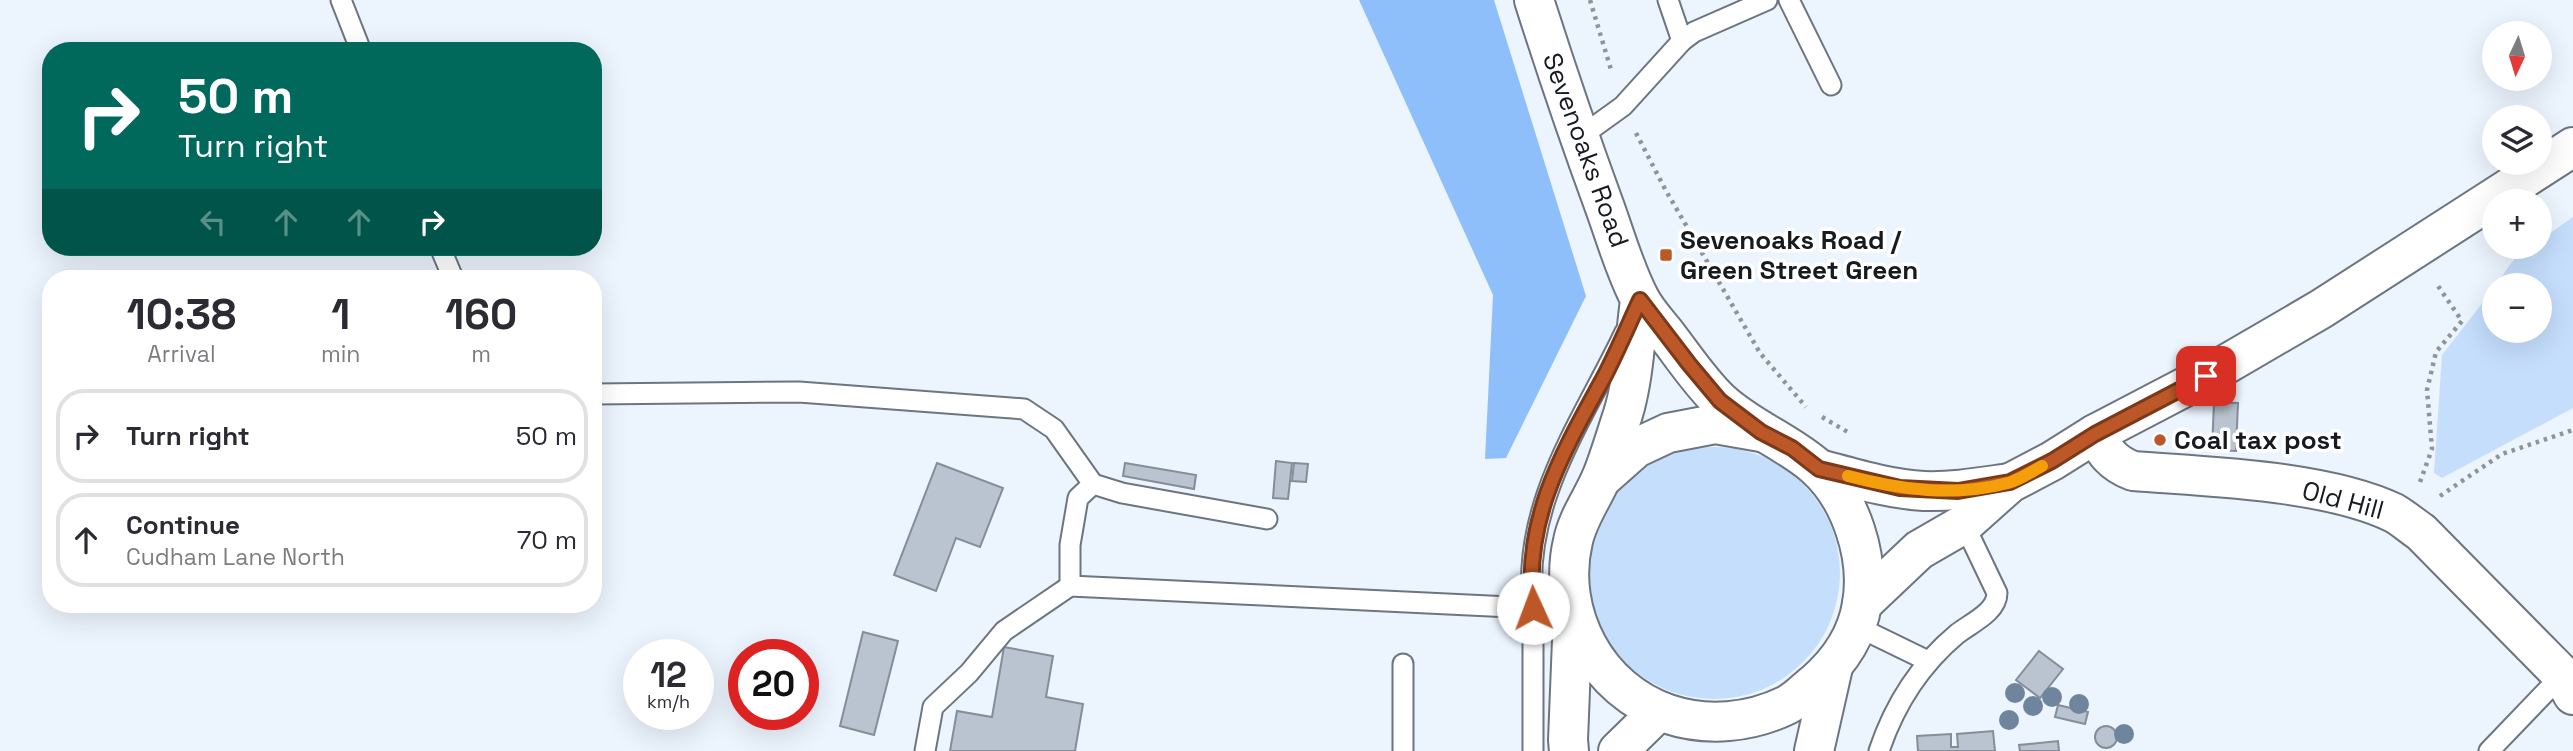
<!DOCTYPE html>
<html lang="en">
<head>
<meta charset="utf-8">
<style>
  body { margin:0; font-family:"Space Grotesk",sans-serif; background:#f2f2f3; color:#2b2b33; height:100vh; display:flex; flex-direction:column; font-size:26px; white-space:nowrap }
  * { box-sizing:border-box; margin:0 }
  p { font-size:23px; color:#7c7c81 }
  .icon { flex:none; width:38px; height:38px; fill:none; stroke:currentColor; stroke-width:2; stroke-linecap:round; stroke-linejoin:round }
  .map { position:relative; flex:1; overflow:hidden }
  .details { position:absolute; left:42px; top:270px; width:560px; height:343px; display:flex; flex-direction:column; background:#fff; border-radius:28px; box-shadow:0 7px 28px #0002 }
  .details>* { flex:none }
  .banner { position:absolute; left:42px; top:42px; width:560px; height:214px; border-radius:28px; box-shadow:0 7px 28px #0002; background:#00695c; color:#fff; overflow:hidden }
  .needle { width:46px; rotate:184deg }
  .controls { position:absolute; left:2482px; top:21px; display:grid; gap:14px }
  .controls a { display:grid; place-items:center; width:70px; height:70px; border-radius:50%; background:#fff; box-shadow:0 7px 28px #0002; font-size:35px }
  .speed { position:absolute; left:623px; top:639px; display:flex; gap:14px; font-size:35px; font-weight:700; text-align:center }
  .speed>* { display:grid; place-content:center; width:91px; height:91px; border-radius:50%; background:#fff; box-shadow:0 7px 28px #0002; line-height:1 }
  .speed small { font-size:18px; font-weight:400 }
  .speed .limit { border:10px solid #d22; background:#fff; color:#111 }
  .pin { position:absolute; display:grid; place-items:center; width:60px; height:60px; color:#fff; margin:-30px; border-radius:14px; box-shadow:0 4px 10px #0006 }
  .me { position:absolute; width:77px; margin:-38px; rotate:358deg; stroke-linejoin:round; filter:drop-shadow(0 0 5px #0008) }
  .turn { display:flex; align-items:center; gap:24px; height:147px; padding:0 21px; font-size:32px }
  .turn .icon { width:91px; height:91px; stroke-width:2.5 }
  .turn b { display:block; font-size:49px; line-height:60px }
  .lanes { display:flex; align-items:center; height:66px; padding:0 21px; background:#0003; justify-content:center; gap:35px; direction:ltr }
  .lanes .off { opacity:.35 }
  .eta { display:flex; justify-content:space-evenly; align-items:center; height:119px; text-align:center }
  .eta b { font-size:42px; font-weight:700; line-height:49px }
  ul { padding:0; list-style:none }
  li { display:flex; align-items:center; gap:21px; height:94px; margin:0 14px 10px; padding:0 7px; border:4px solid #e1e1e2; border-radius:28px }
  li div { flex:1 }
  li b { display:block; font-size:26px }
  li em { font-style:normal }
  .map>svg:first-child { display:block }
</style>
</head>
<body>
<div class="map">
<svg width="2573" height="751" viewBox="0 0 2573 751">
  <rect width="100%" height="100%" fill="#ecf4fe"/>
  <!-- green -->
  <g fill="#c5defc">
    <path d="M2573,217v191l-131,70 -8,-5 8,-118 52,-67v43h45v-46h-43c11,-15 22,-38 43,-38v-6z"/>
    <circle cx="1714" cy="573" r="126"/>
  </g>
  <!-- forest -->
  <polygon fill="#8fbffa" points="1359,0 1494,0 1586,296 1506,458 1485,459 1493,295"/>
  <!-- building -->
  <g fill="#bac4d0" stroke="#848d99" stroke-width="2">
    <polygon points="2214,402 2238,403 2236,451 2212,450"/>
    <polygon points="1276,461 1292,463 1288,499 1273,498"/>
    <polygon points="937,463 1003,488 980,547 956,538 936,591 894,575"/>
    <polygon points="1125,463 1196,475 1194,489 1123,476"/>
    <polygon points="1294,463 1308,464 1306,482 1292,481"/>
    <polygon points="863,632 898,641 874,735 840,726"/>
    <polygon points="1004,647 1053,656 1046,697 1083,704 1075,751 950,751 957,711 992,717"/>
    <polygon points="2039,651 2063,669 2040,698 2016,680"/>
    <polygon points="2058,705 2088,712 2085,724 2055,717"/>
    <circle cx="2106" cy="737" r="11"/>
    <polygon points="1993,731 1995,751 1918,751 1917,736 1951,734 1951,747 1958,747 1957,734"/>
    <polygon points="2058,741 2059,751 2020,751 2019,745"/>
  </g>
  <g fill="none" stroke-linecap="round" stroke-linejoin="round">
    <defs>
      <g id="lane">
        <polyline points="341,0 361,51"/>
        <polyline points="1668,0 1682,41"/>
        <polyline points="1789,0 1831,85"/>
        <polyline points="1580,137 1623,106 1682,41 1694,32 1767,0"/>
        <polyline points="440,247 453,278"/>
        <polyline points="593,394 799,392 1024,409 1054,429 1093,484 1122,493 1267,519"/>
        <polyline points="1070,586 1070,545 1078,498 1093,484"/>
        <polyline points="1856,626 1928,661"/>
        <polyline points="925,751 933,707 969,673 1004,631 1070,586 1533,608"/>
        <polyline points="1403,751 1403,664"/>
        <path d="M1533,751v-143c-12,-105 50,-187 92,-276"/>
        <path d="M1879,751c15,-45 41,-86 78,-117 14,-11 40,-22 40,-41l-33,-69"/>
        <polyline points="2489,751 2562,675"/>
      </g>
      <path id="street" d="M2095,434c10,18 17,29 38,37 76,6 192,9 261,42 9,5 18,13 27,19l141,143 11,20"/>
      <g id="secondary">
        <path d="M1819,469c34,9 69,20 105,22 29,1 57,-4 86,-8"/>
        <polyline points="1862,604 1919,550 1964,524 2010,483 2052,461 2095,434 2206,376 2321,309 2573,147"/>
      </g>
      <g id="primary">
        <polyline points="1569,751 1568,740 1573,615"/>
        <polyline points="1618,751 1659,711"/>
      </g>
      <g id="highway">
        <path d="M1534,0c22,69 45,137 70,205 11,30 21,66 36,94 6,12 17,24 26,35 17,22 34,48 54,67 29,27 66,40 95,65 36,32 55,91 47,138 -5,32 -24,59 -47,79 -9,7 -18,17 -28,22 -37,18 -80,22 -119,9 -71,-24 -112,-101 -95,-173 5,-24 20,-43 29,-65 8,-20 14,-41 21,-62 11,-36 12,-77 17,-114"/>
        <polyline points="1601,479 1636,448 1668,433 1715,424 1761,432"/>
        <polyline points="1814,751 1833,667"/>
      </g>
    </defs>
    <!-- lane casing -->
    <use href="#lane" stroke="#6c7580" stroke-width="23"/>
    <!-- street casing -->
    <use href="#street" stroke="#6c7580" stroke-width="42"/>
    <!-- secondary casing -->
    <use href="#secondary" stroke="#6c7580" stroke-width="42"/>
    <!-- primary casing -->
    <use href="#primary" stroke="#6c7580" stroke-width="42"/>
    <!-- highway casing -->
    <use href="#highway" stroke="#6c7580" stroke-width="42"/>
    <!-- path -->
    <g stroke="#8f949c" stroke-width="4.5" stroke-dasharray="3.5 5" stroke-linecap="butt">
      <polyline points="1590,0 1612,73"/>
      <polyline points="1636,133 1665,189 1760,353 1806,407"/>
      <polyline points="1822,417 1851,434"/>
      <polyline points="2420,482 2432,449 2427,390 2436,352 2462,321 2436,283"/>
      <polyline points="2440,496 2502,454 2573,430"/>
    </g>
    <!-- lane -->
    <use href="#lane" stroke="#fff" stroke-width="19"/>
    <!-- street -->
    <use href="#street" stroke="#fff" stroke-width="38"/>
    <!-- secondary -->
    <use href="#secondary" stroke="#fff" stroke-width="38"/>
    <!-- primary -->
    <use href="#primary" stroke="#fff" stroke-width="38"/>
    <!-- highway -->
    <use href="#highway" stroke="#fff" stroke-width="38"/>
  </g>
  <!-- trees -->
  <g fill="#6f859e">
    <circle cx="2015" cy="693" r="10"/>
    <circle cx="2052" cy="697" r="10"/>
    <circle cx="2079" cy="704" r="10"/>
    <circle cx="2033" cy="706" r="10"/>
    <circle cx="2009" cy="720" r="10"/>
    <circle cx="2124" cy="734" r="10"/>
  </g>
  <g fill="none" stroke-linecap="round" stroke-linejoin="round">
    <defs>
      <path id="route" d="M1533,608c-10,-89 30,-156 71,-231 13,-25 24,-51 36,-77l49,64 31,37 41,31 31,16 27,21 81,19 58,3 52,-9 42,-21 43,-27 111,-58"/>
    </defs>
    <!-- route casing -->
    <use href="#route" stroke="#7a3919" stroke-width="18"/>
    <!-- route -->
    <use href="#route" stroke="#bc5727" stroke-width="12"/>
    <!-- slow -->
    <path stroke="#f59e0b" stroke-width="12" d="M1848,476c53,14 106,21 160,7 12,-3 23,-11 34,-17"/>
  </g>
  <!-- markers -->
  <g fill="#bc5727" stroke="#fff" stroke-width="2.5">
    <rect x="1659" y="248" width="14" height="14" rx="3.5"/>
    <circle cx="2160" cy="440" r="7"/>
  </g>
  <g text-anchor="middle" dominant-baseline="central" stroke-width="7" stroke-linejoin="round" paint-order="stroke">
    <!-- street labels -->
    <g font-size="26" fill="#171a1f" stroke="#fff">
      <text transform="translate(1586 150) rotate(70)">Sevenoaks Road</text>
      <text transform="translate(2343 500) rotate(15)">Old Hill</text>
    </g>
    <!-- poi labels -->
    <g font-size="26" font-weight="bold" fill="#171a1f" stroke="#fff" text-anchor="start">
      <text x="1680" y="240">Sevenoaks Road /<tspan x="1680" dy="30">Green Street Green</tspan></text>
      <text x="2174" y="440">Coal tax post</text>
    </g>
  </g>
</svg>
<div class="controls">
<a><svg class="needle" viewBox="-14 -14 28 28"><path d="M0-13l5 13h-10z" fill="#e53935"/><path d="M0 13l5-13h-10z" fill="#7c7c81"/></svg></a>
<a><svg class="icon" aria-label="layers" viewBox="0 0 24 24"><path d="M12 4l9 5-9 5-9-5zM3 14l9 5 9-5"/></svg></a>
<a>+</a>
<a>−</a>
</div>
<div class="speed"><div>12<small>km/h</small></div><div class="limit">20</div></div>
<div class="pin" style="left:2206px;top:376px;background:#d93025"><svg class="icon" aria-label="arrive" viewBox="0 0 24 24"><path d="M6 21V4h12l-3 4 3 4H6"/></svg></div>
<svg class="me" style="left:1533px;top:608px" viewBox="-20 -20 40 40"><circle r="19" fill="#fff"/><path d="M0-13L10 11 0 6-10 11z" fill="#bc5727"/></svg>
<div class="banner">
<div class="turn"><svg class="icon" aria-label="right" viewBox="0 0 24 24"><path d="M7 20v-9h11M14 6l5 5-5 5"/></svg><div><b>50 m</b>Turn right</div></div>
<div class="lanes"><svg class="icon off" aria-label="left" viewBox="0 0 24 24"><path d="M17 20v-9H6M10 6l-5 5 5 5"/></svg><svg class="icon off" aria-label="ahead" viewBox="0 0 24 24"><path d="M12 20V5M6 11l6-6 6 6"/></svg><svg class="icon off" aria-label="ahead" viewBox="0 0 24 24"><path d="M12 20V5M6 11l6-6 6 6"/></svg><svg class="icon" aria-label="right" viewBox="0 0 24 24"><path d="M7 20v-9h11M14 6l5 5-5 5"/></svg></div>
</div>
<section class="details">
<div class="eta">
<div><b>10:38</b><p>Arrival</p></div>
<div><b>1</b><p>min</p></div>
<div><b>160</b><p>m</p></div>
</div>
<ul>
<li><svg class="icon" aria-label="right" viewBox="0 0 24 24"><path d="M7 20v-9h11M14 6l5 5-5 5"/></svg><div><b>Turn right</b></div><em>50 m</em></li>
<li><svg class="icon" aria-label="ahead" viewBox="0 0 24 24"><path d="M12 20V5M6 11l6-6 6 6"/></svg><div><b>Continue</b><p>Cudham Lane North</p></div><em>70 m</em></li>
</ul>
</section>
</div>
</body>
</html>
